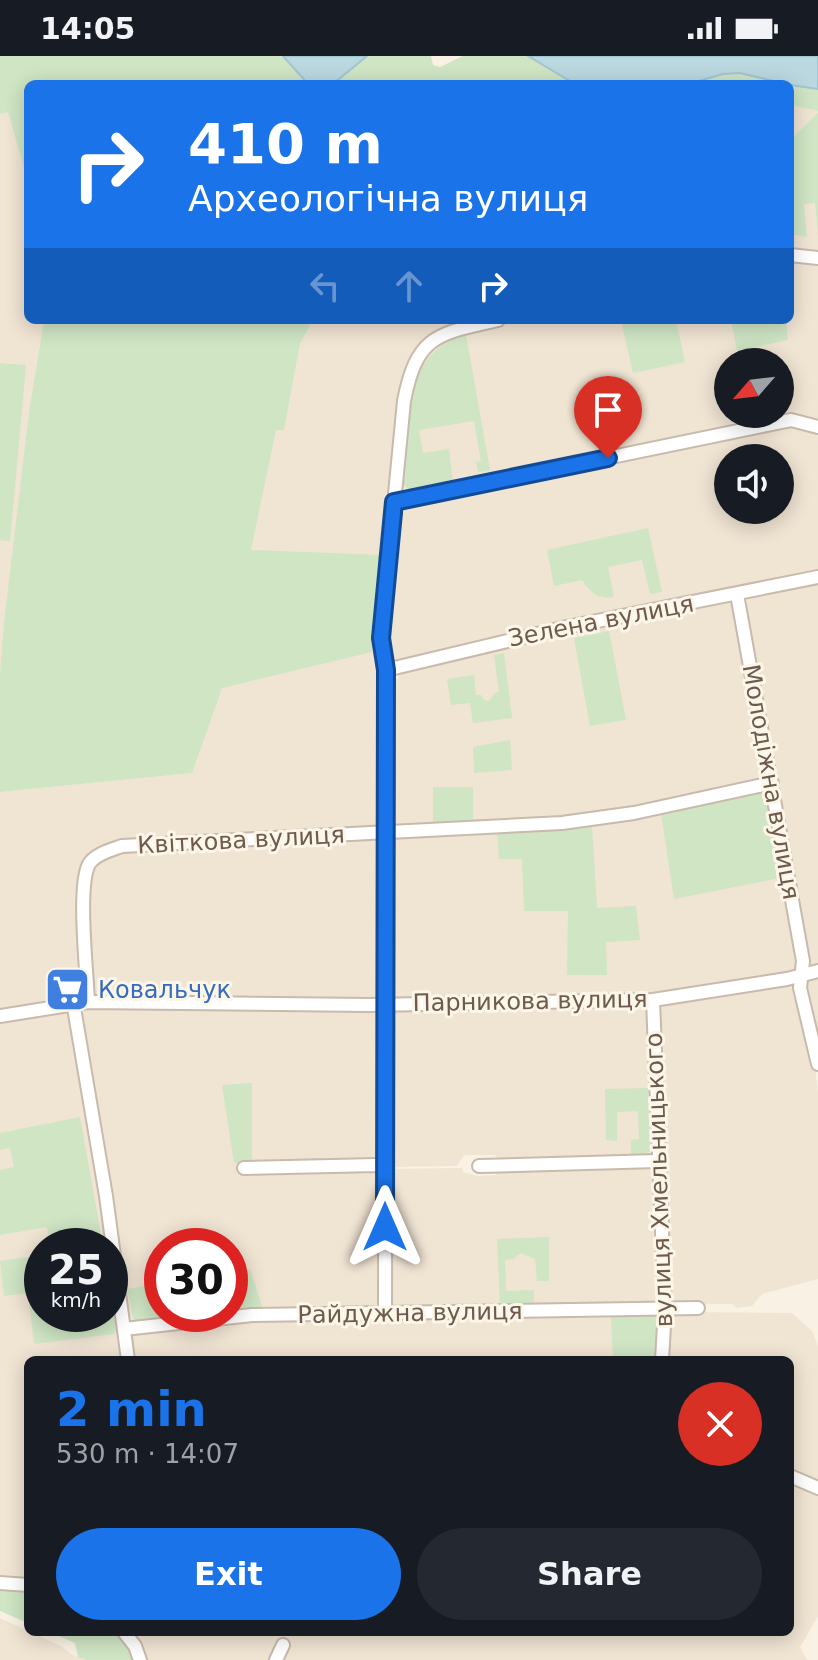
<!DOCTYPE html>
<html lang="en">
<head>
<meta charset="utf-8">
<style>
  body { margin:0; font-family:"DejaVu Sans",sans-serif; background:#242831; color:#f1f3f6; height:100vh; display:flex; flex-direction:column; font-size:30px; white-space:nowrap }
  * { box-sizing:border-box; margin:0 }
  p { font-size:26px; color:#9ea1a6 }
  .icon { flex:none; width:44px; height:44px; fill:none; stroke:currentColor; stroke-width:2; stroke-linecap:round; stroke-linejoin:round }
  .map { position:relative; flex:1; overflow:hidden }
  .drawer { position:absolute; left:24px; top:1300px; width:770px; height:280px; display:flex; flex-direction:column; background:#171b24; border-radius:12px; box-shadow:0 4px 20px #0003 }
  .drawer>* { flex:none }
  .hud { position:absolute; left:24px; top:24px; width:770px; height:244px; border-radius:12px; box-shadow:0 4px 20px #0003; background:#1a73e8; color:#fff; overflow:hidden }
  .needle { width:52px; rotate:242deg }
  .fabs { position:absolute; left:714px; top:292px; display:grid; gap:16px }
  .fabs a { display:grid; place-items:center; width:80px; height:80px; border-radius:50%; background:#171b24; box-shadow:0 4px 20px #0003; font-size:40px }
  .speed { position:absolute; left:24px; top:1172px; display:flex; gap:16px; font-size:40px; font-weight:700; text-align:center }
  .speed>* { display:grid; place-content:center; width:104px; height:104px; border-radius:50%; background:#171b24; box-shadow:0 4px 20px #0003; line-height:1 }
  .speed small { font-size:20px; font-weight:400 }
  .speed .limit { border:12px solid #d22; background:#fff; color:#111 }
  .pin { position:absolute; display:grid; place-items:center; width:68px; height:68px; color:#fff; margin:-82px -34px; border-radius:50% 50% 50% 0; rotate:-45deg; box-shadow:0 0 8px #0007 }
  .pin .icon { rotate:45deg }
  .me { position:absolute; width:88px; margin:-44px; rotate:0deg; stroke-linejoin:round; filter:drop-shadow(0 0 6px #0008) }
  .turn { display:flex; align-items:center; gap:28px; height:168px; padding:0 32px; font-size:36px }
  .turn .icon { width:104px; height:104px; stroke-width:2.5 }
  .turn b { display:block; font-size:56px; line-height:68px }
  .lanes { display:flex; align-items:center; height:76px; padding:0 32px; background:#0003; justify-content:center; gap:40px; direction:ltr }
  .lanes .off { opacity:.35 }
  .round { display:grid; place-items:center; flex:none; width:84px; height:84px; border-radius:42px; background:#242831 }
  .summary { display:flex; align-items:center; justify-content:space-between; height:136px; padding:0 32px }
  h1 { font-size:48px; font-weight:600; line-height:60px; color:#1a73e8 }
  .cta { display:flex; gap:16px; margin-top:auto; padding:16px 32px }
  .cta a { flex:1; height:92px; border-radius:48px; background:#1a73e8; color:#fff; font-size:32px; font-weight:600; line-height:92px; text-align:center }
  .cta a+a { background:#242831; color:#f1f3f6 }
  .status { display:flex; justify-content:space-between; align-items:center; height:56px; padding:0 40px; background:#171b24; direction:ltr }
  .status svg { height:22px; fill:currentColor }
  .map>svg:first-child { display:block }
</style>
</head>
<body>
<div class="status"><b>14:05</b><svg viewBox="0 0 49 12"><path d="M0 12V9h3v3zM5 12V6h3v6zM10 12V3h3v9zM15 12V0h3v12zM26 1h20v11H26zM47 4h2v5h-2z"/></svg></div>
<div class="map">
<svg width="818" height="1604" viewBox="0 0 818 1604">
  <rect width="100%" height="100%" fill="#f9f2e4"/>
  <!-- residential -->
  <g fill="#f0e4d3" fill-rule="evenodd">
    <polygon points="790,49 818,55 818,198 790,194"/>
    <polygon points="8,55 28,126 28,264 44,264 29,356 0,617 0,58"/>
    <path d="M790,203l28,3v161l-18,-7 -389,77 -12,-9 18,-115 14,-21 25,-13 61,-15h273zM728,306h52v52h-52z"/>
    <polygon points="313,264 477,264 441,272 423,283 408,310 402,327 380,615 380,774 121,788 85,804 84,938 0,954 0,736 181,718 222,632 276,373 284,373 300,288"/>
    <path d="M792,368l26,7v139l-258,51 -162,39 -10,-1 -4,-22 12,-123 8,-7zM728,402h52v52h-52z"/>
    <polygon points="818,526 818,910 815,910 808,905 745,552 748,543"/>
    <polygon points="725,546 732,548 735,553 766,723 610,758 389,775 391,636 399,619 408,613 480,596"/>
    <polygon points="765,732 769,734 799,910 787,920 659,940 398,943 394,937 389,784 391,780 473,776"/>
    <polygon points="377,780 380,784 381,937 374,942 362,945 96,940 91,937 86,833 93,810 106,801 124,793"/>
    <polygon points="818,920 818,999 803,930 807,924"/>
    <polygon points="786,927 796,933 815,1012 818,1036 818,1223 762,1238 752,1250 737,1252 732,1248 669,1248 657,956 661,949"/>
    <polygon points="88,951 371,954 377,958 380,963 382,1248 378,1253 230,1258 230,1190 162,1190 162,1258 228,1258 135,1267 130,1262 81,955"/>
    <polygon points="638,952 646,955 650,962 655,1094 651,1099 646,1101 502,1104 494,1099 464,1099 457,1110 389,1111 391,956"/>
    <polygon points="64,953 69,959 109,1190 42,1190 42,1258 110,1258 110,1200 124,1304 28,1304 28,1526 0,1524 0,965"/>
    <polygon points="651,1110 655,1114 658,1238 654,1248 389,1251 389,1113 462,1112 463,1116 478,1120 496,1119 497,1111"/>
    <polygon points="657,1256 662,1260 659,1304 131,1304 130,1277 252,1263"/>
    <polygon points="679,1256 792,1257 812,1275 818,1290 818,1560 800,1591 807,1604 279,1604 288,1585 283,1583 272,1604 145,1604 129,1576 790,1576 790,1304 664,1304 671,1261"/>
    <polygon points="0,1562 61,1590 71,1598 87,1604 0,1604"/>
  </g>
  <!-- green -->
  <g fill="#cfe5c4">
    <polygon points="0,0 283,0 308,28 28,28 28,126 8,56 0,58"/>
    <polygon points="367,0 431,0 433,9 440,11 463,0 528,0 575,28 333,28"/>
    <polygon points="740,17 784,28 688,28 723,18"/>
    <polygon points="790,29 818,33 818,55 790,49"/>
    <polygon points="818,57 818,179 815,147 804,148 807,181 790,178 790,84"/>
    <polygon points="44,264 313,264 300,288 284,374 276,374 251,494 382,499 372,596 222,632 192,717 0,736 0,617 4,567 29,356"/>
    <polygon points="621,264 676,264 685,306 633,317"/>
    <polygon points="731,264 742,264 743,268 759,264 786,264 788,284 737,295"/>
    <path d="M466,279l24,135 -12,2 -2,-10 5,-1 -7,-40 -55,9 4,23 26,-4 4,33 -43,8 -9,-7c6,-54 0,-132 65,-148z"/>
    <polygon points="0,307 26,309 10,485 0,484"/>
    <path d="M648,472l14,64 -12,2 -8,-34 -34,7 6,30c-16,3 -24,-5 -32,-17l-28,6 -7,-36z"/>
    <polygon points="609,575 626,664 590,670 574,582"/>
    <polygon points="504,597 512,662 473,667 470,647 451,649 447,623 474,619 476,639 481,639 484,644 489,645 495,637 499,636 494,599"/>
    <polygon points="510,684 512,714 474,717 473,691"/>
    <polygon points="433,731 473,731 473,769 433,771"/>
    <polygon points="766,735 780,822 674,843 661,757"/>
    <polygon points="592,769 597,852 636,850 640,884 606,886 607,919 567,919 568,855 524,855 522,803 499,803 497,776"/>
    <polygon points="252,1027 252,1107 234,1107 222,1029"/>
    <polygon points="648,1032 650,1095 644,1100 631,1100 631,1084 639,1083 638,1055 617,1056 617,1085 606,1084 605,1033"/>
    <polygon points="80,1061 103,1190 50,1190 47,1171 0,1179 0,1114 14,1111 10,1092 0,1094 0,1077"/>
    <polygon points="549,1181 549,1225 537,1225 535,1203 521,1197 513,1203 505,1204 506,1235 534,1234 534,1250 500,1251 497,1183"/>
    <polygon points="42,1199 42,1258 110,1258 110,1234 116,1273 114,1278 34,1288 28,1237 4,1240 0,1205"/>
    <polygon points="250,1213 263,1253 230,1256 230,1217"/>
    <polygon points="162,1227 162,1258 209,1258 136,1265 133,1261 127,1233"/>
    <polygon points="611,1258 656,1258 659,1261 656,1304 613,1304"/>
    <polygon points="0,1534 28,1535 28,1567 0,1555"/>
    <polygon points="50,1576 116,1576 130,1593 134,1604 87,1604 78,1601 75,1587"/>
  </g>
  <!-- water -->
  <g fill="#bbd8e0" stroke="#a2c6d0" stroke-width="2">
    <polygon points="283,0 367,0 333,28 308,28"/>
    <polygon points="528,0 818,0 818,33 790,29 740,17 723,18 688,28 575,28"/>
  </g>
  <g fill="none" stroke-linecap="round" stroke-linejoin="round">
    <defs>
      <g id="street">
        <polyline points="790,199 818,202"/>
        <polyline points="394,446 791,364 818,371"/>
        <polyline points="737,538 803,905 800,932 818,1008"/>
        <polyline points="386,614 562,572 818,521"/>
        <polyline points="653,944 665,1252 662,1304"/>
        <polyline points="73,946 106,1140 128,1304"/>
        <path d="M88,946c-1,-29 -11,-116 1,-138 6,-10 22,-14 33,-18l440,-23 72,-10 138,-30"/>
        <polyline points="0,960 88,946 369,949 653,944 787,923 818,915"/>
        <polyline points="479,1110 658,1105"/>
        <polyline points="244,1112 376,1109 385,1112"/>
        <path d="M385,1258l1,-644 -5,-32 23,-237c13,-67 34,-67 94,-81"/>
        <polyline points="124,1273 252,1259 698,1252"/>
        <polyline points="790,1420 818,1432"/>
        <polyline points="0,1527 28,1529"/>
        <polyline points="124,1576 135,1590 140,1604"/>
        <polyline points="276,1604 283,1589"/>
      </g>
    </defs>
    <!-- street casing -->
    <use href="#street" stroke="#c8baac" stroke-width="16"/>
    <!-- street -->
    <use href="#street" stroke="#fff" stroke-width="12"/>
  </g>
  <g fill="none" stroke-linecap="round" stroke-linejoin="round">
    <defs>
      <polyline id="route" points="385,1171 386,614 381,582 394,446 608,402"/>
    </defs>
    <!-- route casing -->
    <use href="#route" stroke="#114b97" stroke-width="20"/>
    <!-- route -->
    <use href="#route" stroke="#1a73e8" stroke-width="14"/>
  </g>
  <!-- icons -->
  <defs>
    <symbol id="supermarket-square" viewBox="-11 -11 22 22"><rect x="-9" y="-9" width="18" height="18" rx="4" fill="#3f7fe0" stroke="#fcf6e9"/><path d="M-6-5.5h2.5l.6 2H6L4.5 2H-2.5L-4.4-4H-6ZM-1.5 3.2a1.3 1.3 0 1 0 .1 0ZM3 3.2a1.3 1.3 0 1 0 .1 0Z" fill="#fff"/></symbol>
  </defs>
  <g fill-rule="evenodd">
    <use href="#supermarket-square" x="42" y="908" width="51" height="51"/>
  </g>
  <g text-anchor="middle" dominant-baseline="central" stroke-width="6" stroke-linejoin="round" paint-order="stroke">
    <!-- street labels -->
    <g font-size="24" fill="#6e5b4d" stroke="#fcf6e9">
      <text transform="translate(601 565) rotate(-11)">Зелена вулиця</text>
      <text transform="translate(771 726) rotate(80)">Молодіжна вулиця</text>
      <text transform="translate(241 784) rotate(-3)">Квіткова вулиця</text>
      <text transform="translate(530 945) rotate(-1)">Парникова вулиця</text>
      <text transform="translate(659 1124) rotate(-92)">вулиця Хмельницького</text>
      <text transform="translate(410 1257) rotate(-1)">Райдужна вулиця</text>
    </g>
    <!-- shop labels -->
    <g font-size="24" fill="#366cbe" stroke="#fcf6e9" text-anchor="start">
      <text x="98" y="934">Ковальчук</text>
    </g>
  </g>
</svg>
<div class="fabs">
<a><svg class="needle" viewBox="-14 -14 28 28"><path d="M0-13l5 13h-10z" fill="#e53935"/><path d="M0 13l5-13h-10z" fill="#9ea1a6"/></svg></a>
<a><svg class="icon" aria-label="sound" viewBox="0 0 24 24"><path d="M4 9h4l5-4v14l-5-4H4zM17 9q2 3 0 6"/></svg></a>
</div>
<div class="speed"><div>25<small>km/h</small></div><div class="limit">30</div></div>
<div class="pin" style="left:608px;top:402px;background:#d93025"><svg class="icon" aria-label="arrive" viewBox="0 0 24 24"><path d="M6 21V4h12l-3 4 3 4H6"/></svg></div>
<svg class="me" style="left:385px;top:1171px" viewBox="-20 -20 40 40"><path d="M0-17L14 15 0 8-14 15z" fill="#1a73e8" stroke="#fff" stroke-width="4"/></svg>
<div class="hud">
<div class="turn"><svg class="icon" aria-label="right" viewBox="0 0 24 24"><path d="M7 20v-9h11M14 6l5 5-5 5"/></svg><div><b>410 m</b>Археологічна вулиця</div></div>
<div class="lanes"><svg class="icon off" aria-label="left" viewBox="0 0 24 24"><path d="M17 20v-9H6M10 6l-5 5 5 5"/></svg><svg class="icon off" aria-label="ahead" viewBox="0 0 24 24"><path d="M12 20V5M6 11l6-6 6 6"/></svg><svg class="icon" aria-label="right" viewBox="0 0 24 24"><path d="M7 20v-9h11M14 6l5 5-5 5"/></svg></div>
</div>
<section class="drawer">
<div class="summary"><div><h1>2 min</h1><p>530 m · 14:07</p></div><a class="round" style="background:#d93025;color:#fff"><svg class="icon" aria-label="close" viewBox="0 0 24 24"><path d="M6 6l12 12M18 6L6 18"/></svg></a></div>
<div class="cta"><a>Exit</a><a>Share</a></div>
</section>
</div>
</body>
</html>
